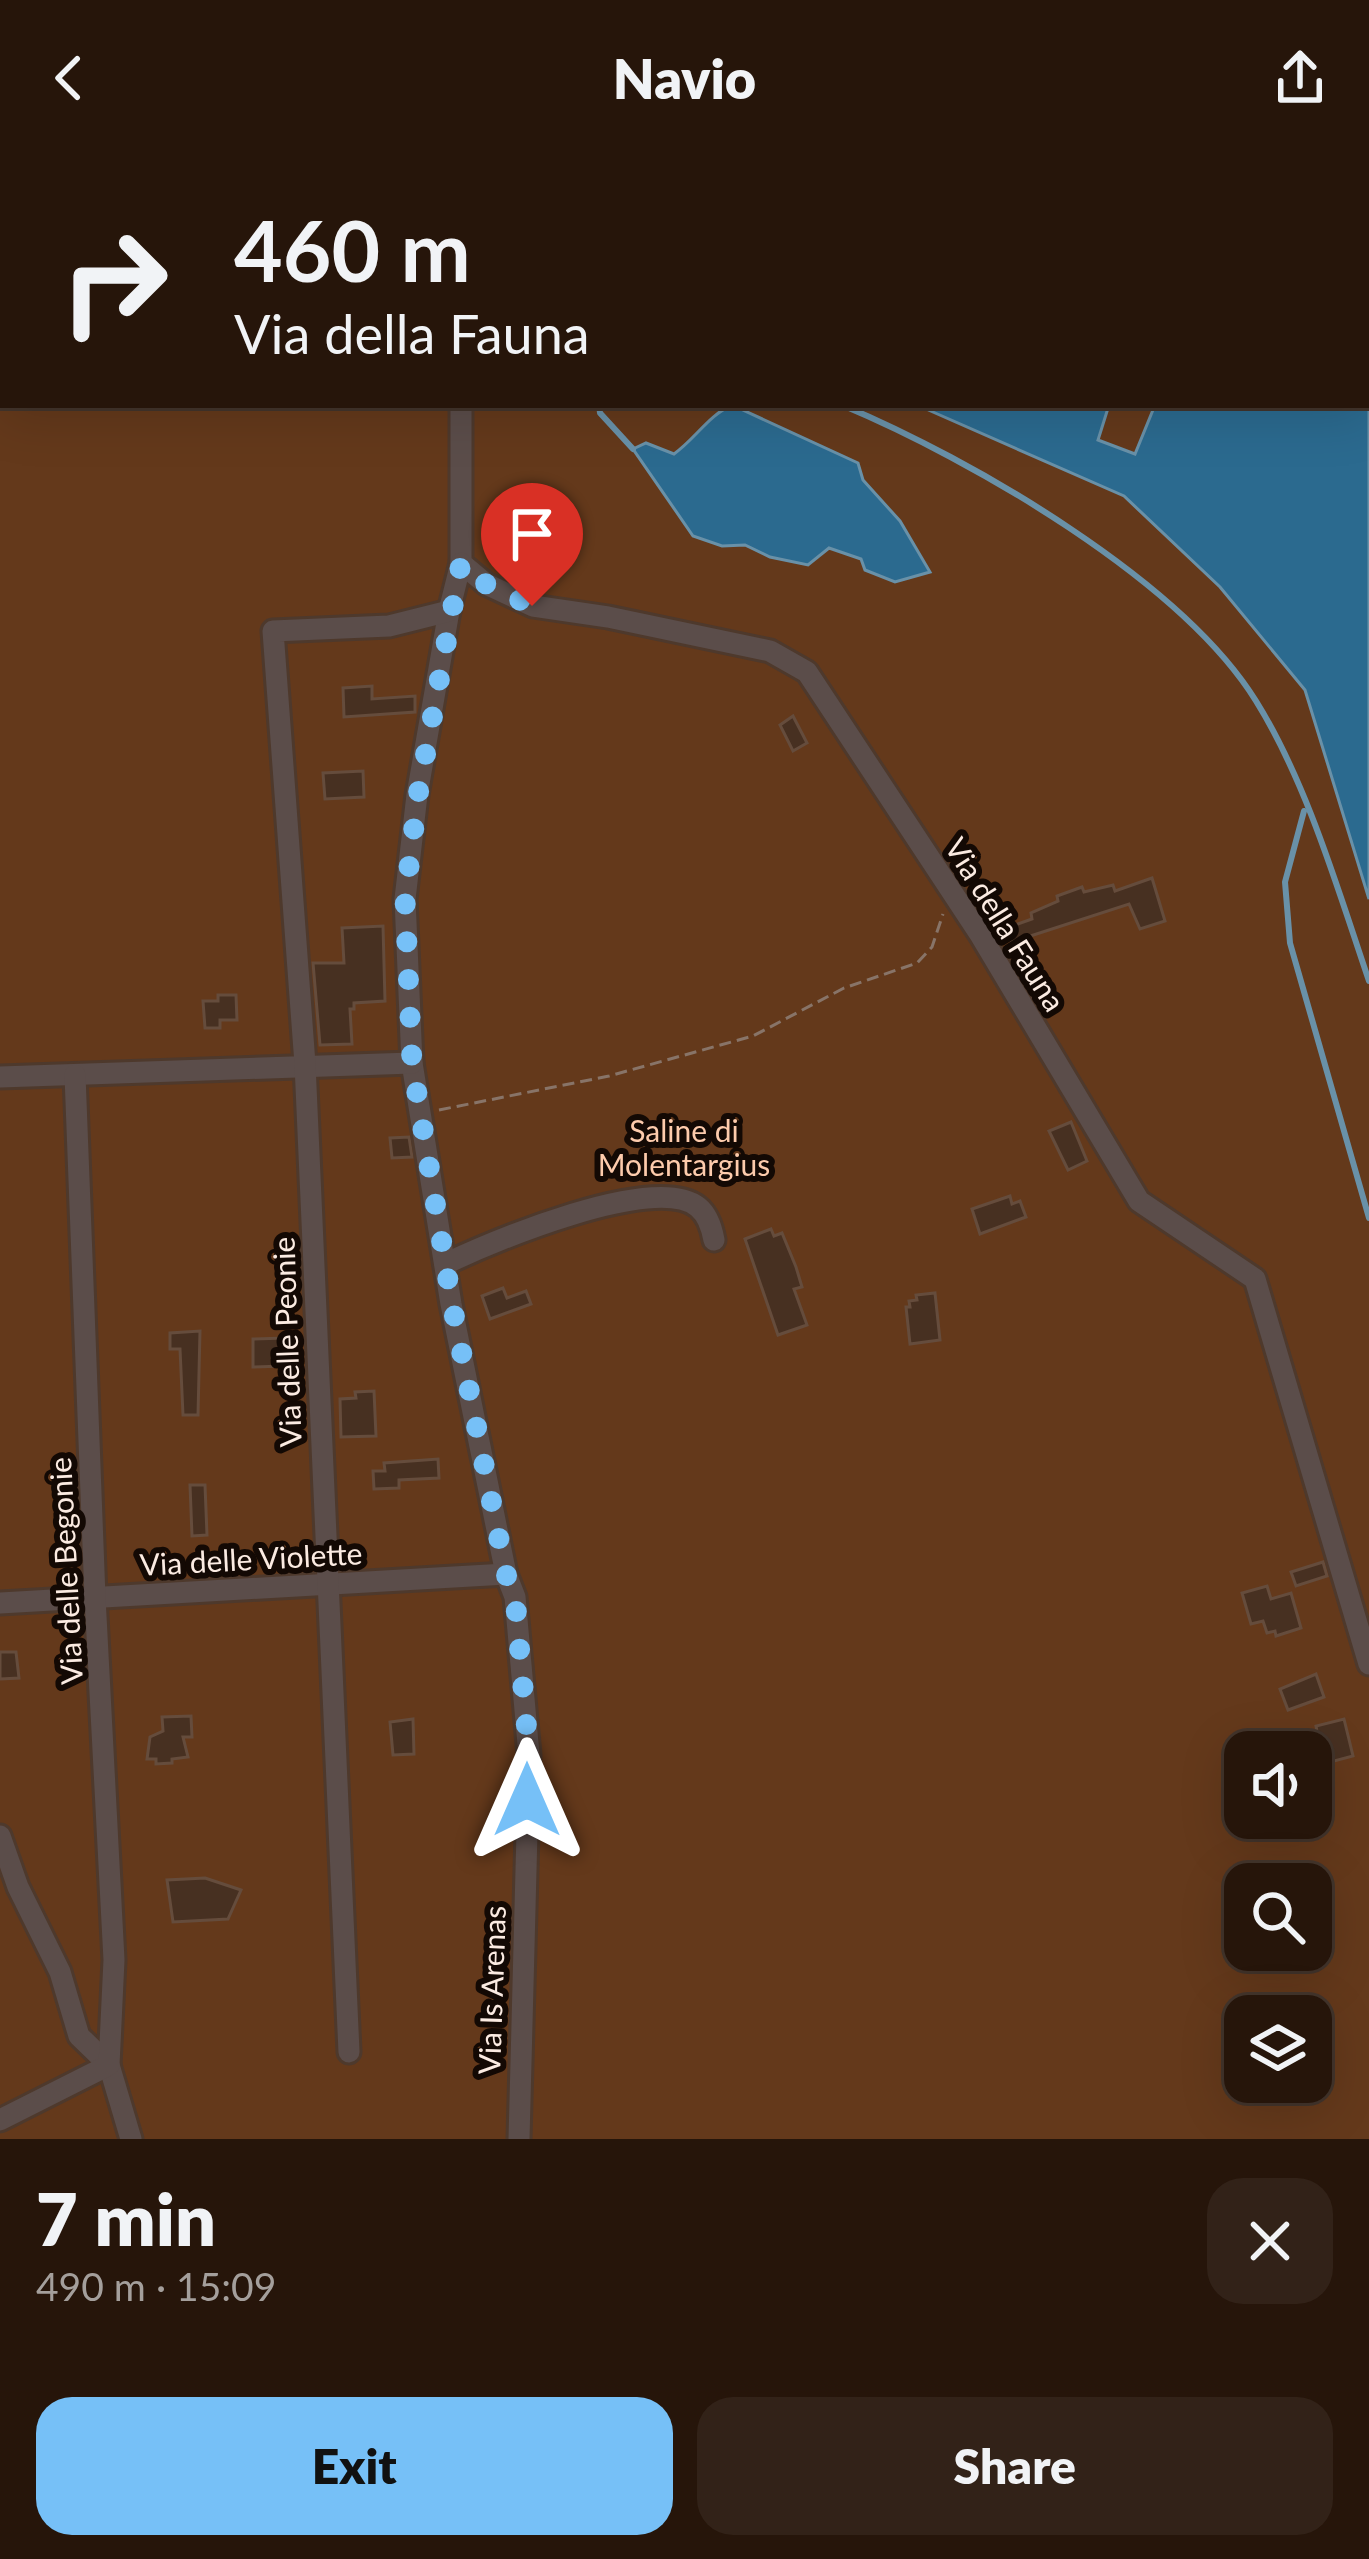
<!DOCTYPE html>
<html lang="en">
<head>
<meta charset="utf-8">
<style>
  body { margin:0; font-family:Lato,sans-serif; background:#322218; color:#f1f3f6; height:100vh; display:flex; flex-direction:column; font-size:45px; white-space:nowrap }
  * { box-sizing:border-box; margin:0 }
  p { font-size:39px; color:#a49f9c }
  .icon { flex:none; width:66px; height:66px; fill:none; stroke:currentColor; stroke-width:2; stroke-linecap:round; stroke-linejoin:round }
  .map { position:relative; height:1983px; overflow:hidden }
  .sheet { display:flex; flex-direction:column; background:#26150a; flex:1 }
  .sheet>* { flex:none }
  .hud { position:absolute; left:0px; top:0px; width:1371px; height:252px; box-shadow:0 12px 48px #0002,0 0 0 3px #42342b; background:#26150a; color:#f1f3f6; overflow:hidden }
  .tools { position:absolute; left:1224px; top:1575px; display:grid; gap:24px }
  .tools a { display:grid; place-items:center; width:108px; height:108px; border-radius:24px; background:#26150a; box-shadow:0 12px 48px #0002,0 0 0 3px #42342b; font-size:60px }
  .pin { position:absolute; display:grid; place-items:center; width:102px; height:102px; color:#fff; margin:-123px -51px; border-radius:50% 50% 50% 0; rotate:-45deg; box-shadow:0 0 12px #0007 }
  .pin .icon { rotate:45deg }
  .me { position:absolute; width:132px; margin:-66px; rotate:0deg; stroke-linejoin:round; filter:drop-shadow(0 0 9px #0008) }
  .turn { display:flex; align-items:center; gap:42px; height:252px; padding:0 36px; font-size:54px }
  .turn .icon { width:156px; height:156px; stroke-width:2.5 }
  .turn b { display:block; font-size:84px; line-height:102px }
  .round { display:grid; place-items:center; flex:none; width:126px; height:126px; border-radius:36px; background:#322218 }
  .head { display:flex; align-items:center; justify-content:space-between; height:204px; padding:0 36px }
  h1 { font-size:72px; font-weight:800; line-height:90px }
  .button { display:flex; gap:24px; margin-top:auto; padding:24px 36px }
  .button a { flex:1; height:138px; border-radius:36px; background:#76c0f7; color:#111; font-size:48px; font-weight:800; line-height:138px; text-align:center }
  .button a+a { background:#322218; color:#f1f3f6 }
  header { display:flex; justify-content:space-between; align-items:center; height:156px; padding:0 36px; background:#26150a; font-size:54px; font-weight:800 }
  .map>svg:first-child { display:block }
</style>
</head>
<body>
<header><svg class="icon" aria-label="back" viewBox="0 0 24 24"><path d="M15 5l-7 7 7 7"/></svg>Navio<svg class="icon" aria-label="share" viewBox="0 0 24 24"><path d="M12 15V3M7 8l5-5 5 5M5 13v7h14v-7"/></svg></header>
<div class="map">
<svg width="1369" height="1983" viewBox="0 0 1369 1983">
  <rect width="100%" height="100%" fill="#321c0e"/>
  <!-- green -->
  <path fill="#64391b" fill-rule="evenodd" d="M0,0h1369v1983h-1369zM3,3h1365v246h-1365zM1245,1596h66v66h-66zM1245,1728h66v66h-66zM1245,1860h66v66h-66z"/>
  <!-- water -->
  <g fill="#2b6a8f" stroke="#6991a8" stroke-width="3">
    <polygon points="617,0 1248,0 1245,3"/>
    <polygon points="1310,0 1369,0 1369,743 1305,534 1220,431 1124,340 917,249 1109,249 1098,284 1135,298 1155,249 1368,249 1368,3 1307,3"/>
    <path d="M732,249l126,58 5,17 37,41 30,51 -35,10 -30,-12 -4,-11 -32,-11 -21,17 -38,-8 -25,-12 -23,1 -29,-10 -60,-87 13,-6 28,11c21,-15 35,-39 58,-49z"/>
  </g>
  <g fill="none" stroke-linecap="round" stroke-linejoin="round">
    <!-- stream -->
    <g stroke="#6991a8" stroke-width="6">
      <polyline points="577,0 578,3"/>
      <polyline points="599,249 600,257 633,293"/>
      <path d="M842,249c129,54 339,175 414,296 51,82 82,189 113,280"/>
      <polyline points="1304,655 1285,726 1290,787 1369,1062"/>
    </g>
  </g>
  <!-- building -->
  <g fill="#473021" stroke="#654c3c" stroke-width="3">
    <polygon points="372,530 372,543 415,540 415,556 344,561 343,532"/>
    <polygon points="793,560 807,587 793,595 780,569"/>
    <polygon points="363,615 364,641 325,643 323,617"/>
    <polygon points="1152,722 1165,765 1140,773 1129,748 1012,786 1001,774 1032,763 1031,757 1058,745 1057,740 1082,731 1084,736 1113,729 1115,735"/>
    <polygon points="383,770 385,845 354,847 354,853 350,853 352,888 320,889 313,807 344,807 342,772"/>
    <polygon points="218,839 236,839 237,864 220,864 220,872 205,872 203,845 218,845"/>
    <polygon points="1071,966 1087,1005 1068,1014 1049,975"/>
    <polygon points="409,981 412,1001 392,1002 390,982"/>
    <polygon points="1010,1040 1012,1048 1020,1045 1026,1061 980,1078 972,1053"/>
    <polygon points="771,1073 774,1080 782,1077 796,1111 802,1131 794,1133 807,1169 778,1179 745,1083"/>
    <polygon points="503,1132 507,1142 526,1135 531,1148 490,1163 482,1140"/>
    <polygon points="935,1137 940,1184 910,1188 906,1151 910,1151 909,1145 917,1144 916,1139"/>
    <polygon points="200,1175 198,1259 183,1259 180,1193 170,1193 170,1177"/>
    <polygon points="285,1182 284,1210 253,1211 253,1183"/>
    <polygon points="374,1235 376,1280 341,1281 340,1243 356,1242 355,1236"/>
    <polygon points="438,1303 439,1322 399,1324 399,1332 374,1333 373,1315 385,1315 384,1307"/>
    <polygon points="190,1329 205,1329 207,1379 192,1380"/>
    <polygon points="1323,1406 1327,1420 1296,1430 1291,1416"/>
    <polygon points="1267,1430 1271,1443 1291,1437 1301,1472 1276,1480 1275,1475 1267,1477 1263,1465 1251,1468 1242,1437"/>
    <polygon points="0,1496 16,1496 19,1522 0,1523"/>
    <polygon points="1316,1518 1324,1541 1288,1554 1280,1533"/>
    <polygon points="191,1560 192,1581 183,1581 188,1601 172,1603 172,1607 156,1608 156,1603 147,1603 150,1581 163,1575 162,1561"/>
    <polygon points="413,1563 414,1598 393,1599 390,1566"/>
    <polygon points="1344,1563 1353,1600 1323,1608 1316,1570"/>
    <polygon points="205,1722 241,1734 228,1763 173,1766 167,1724"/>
  </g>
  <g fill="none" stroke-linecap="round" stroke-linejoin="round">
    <defs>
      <g id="minor">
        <polyline points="463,3 463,0"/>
        <polyline points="461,249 461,407 486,428 533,450 608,461 770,495 807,516 981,780 1139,1045 1255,1123 1369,1508"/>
        <polyline points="461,407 449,455 417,639 405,743 412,907 451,1148 506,1418 515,1441 529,1599 519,1983"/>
        <polyline points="0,921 412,907"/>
        <path d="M445,1108c47,-22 210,-92 253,-57 10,8 14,22 16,33"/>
        <polyline points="0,1447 506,1418"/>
        <polyline points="0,1680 18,1731 60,1816 79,1880 109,1909 131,1983"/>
        <polyline points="349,1896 305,908 273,475 389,470 449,455"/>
        <polyline points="0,1964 109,1909 114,1804 95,1441 75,919"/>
      </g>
    </defs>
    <!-- minor casing -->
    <use href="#minor" stroke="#4e392c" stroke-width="27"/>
    <!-- path -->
    <polyline stroke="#887468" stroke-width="3" stroke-dasharray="12 6" stroke-linecap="butt" points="439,954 609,920 753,880 844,832 917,807 932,791 943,758"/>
    <!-- minor -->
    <use href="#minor" stroke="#5b4d4a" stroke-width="21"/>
  </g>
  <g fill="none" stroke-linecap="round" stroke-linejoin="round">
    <!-- route -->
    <polyline stroke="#76c0f7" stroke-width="21" stroke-dasharray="0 37.8" points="527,1644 529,1599 515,1441 506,1418 452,1148 412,907 405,743 418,639 461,407 486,428 532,450"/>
  </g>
  <g text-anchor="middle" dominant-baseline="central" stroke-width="12" stroke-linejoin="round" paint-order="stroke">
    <!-- street labels -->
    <g font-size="30" fill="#fbebe2" stroke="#130904">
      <text transform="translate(1006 768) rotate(58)">Via della Fauna</text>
      <text transform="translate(286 1186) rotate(-92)">Via delle Peonie</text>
      <text transform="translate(251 1402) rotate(-3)">Via delle Violette</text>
      <text transform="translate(65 1415) rotate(-93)">Via delle Begonie</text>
      <text transform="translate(491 1834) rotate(-88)">Via Is Arenas</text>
    </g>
    <!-- park labels -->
    <g font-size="30" fill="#fdcbac" stroke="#130904">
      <text x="684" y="974">Saline di<tspan x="684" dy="34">Molentargius</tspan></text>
    </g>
  </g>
</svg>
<div class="tools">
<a><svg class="icon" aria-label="sound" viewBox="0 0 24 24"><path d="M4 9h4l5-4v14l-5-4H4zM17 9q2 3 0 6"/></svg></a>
<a><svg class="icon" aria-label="search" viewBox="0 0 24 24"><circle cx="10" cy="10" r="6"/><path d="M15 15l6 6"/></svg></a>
<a><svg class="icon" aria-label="layers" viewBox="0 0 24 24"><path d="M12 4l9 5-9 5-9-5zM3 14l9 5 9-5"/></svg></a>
</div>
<div class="pin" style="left:532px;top:450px;background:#d93025"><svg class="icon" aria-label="arrive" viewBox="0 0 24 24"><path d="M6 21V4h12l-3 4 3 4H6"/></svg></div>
<svg class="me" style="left:527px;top:1644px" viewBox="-20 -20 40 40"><path d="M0-17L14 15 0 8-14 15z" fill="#76c0f7" stroke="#fff" stroke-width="4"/></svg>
<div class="hud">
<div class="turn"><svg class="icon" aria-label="right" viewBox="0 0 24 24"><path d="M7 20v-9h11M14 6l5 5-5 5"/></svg><div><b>460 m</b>Via della Fauna</div></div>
</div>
</div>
<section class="sheet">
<div class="head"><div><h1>7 min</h1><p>490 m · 15:09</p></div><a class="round"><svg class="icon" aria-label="close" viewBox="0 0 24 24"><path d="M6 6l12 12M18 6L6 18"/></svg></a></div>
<div class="button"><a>Exit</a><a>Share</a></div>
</section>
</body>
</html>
